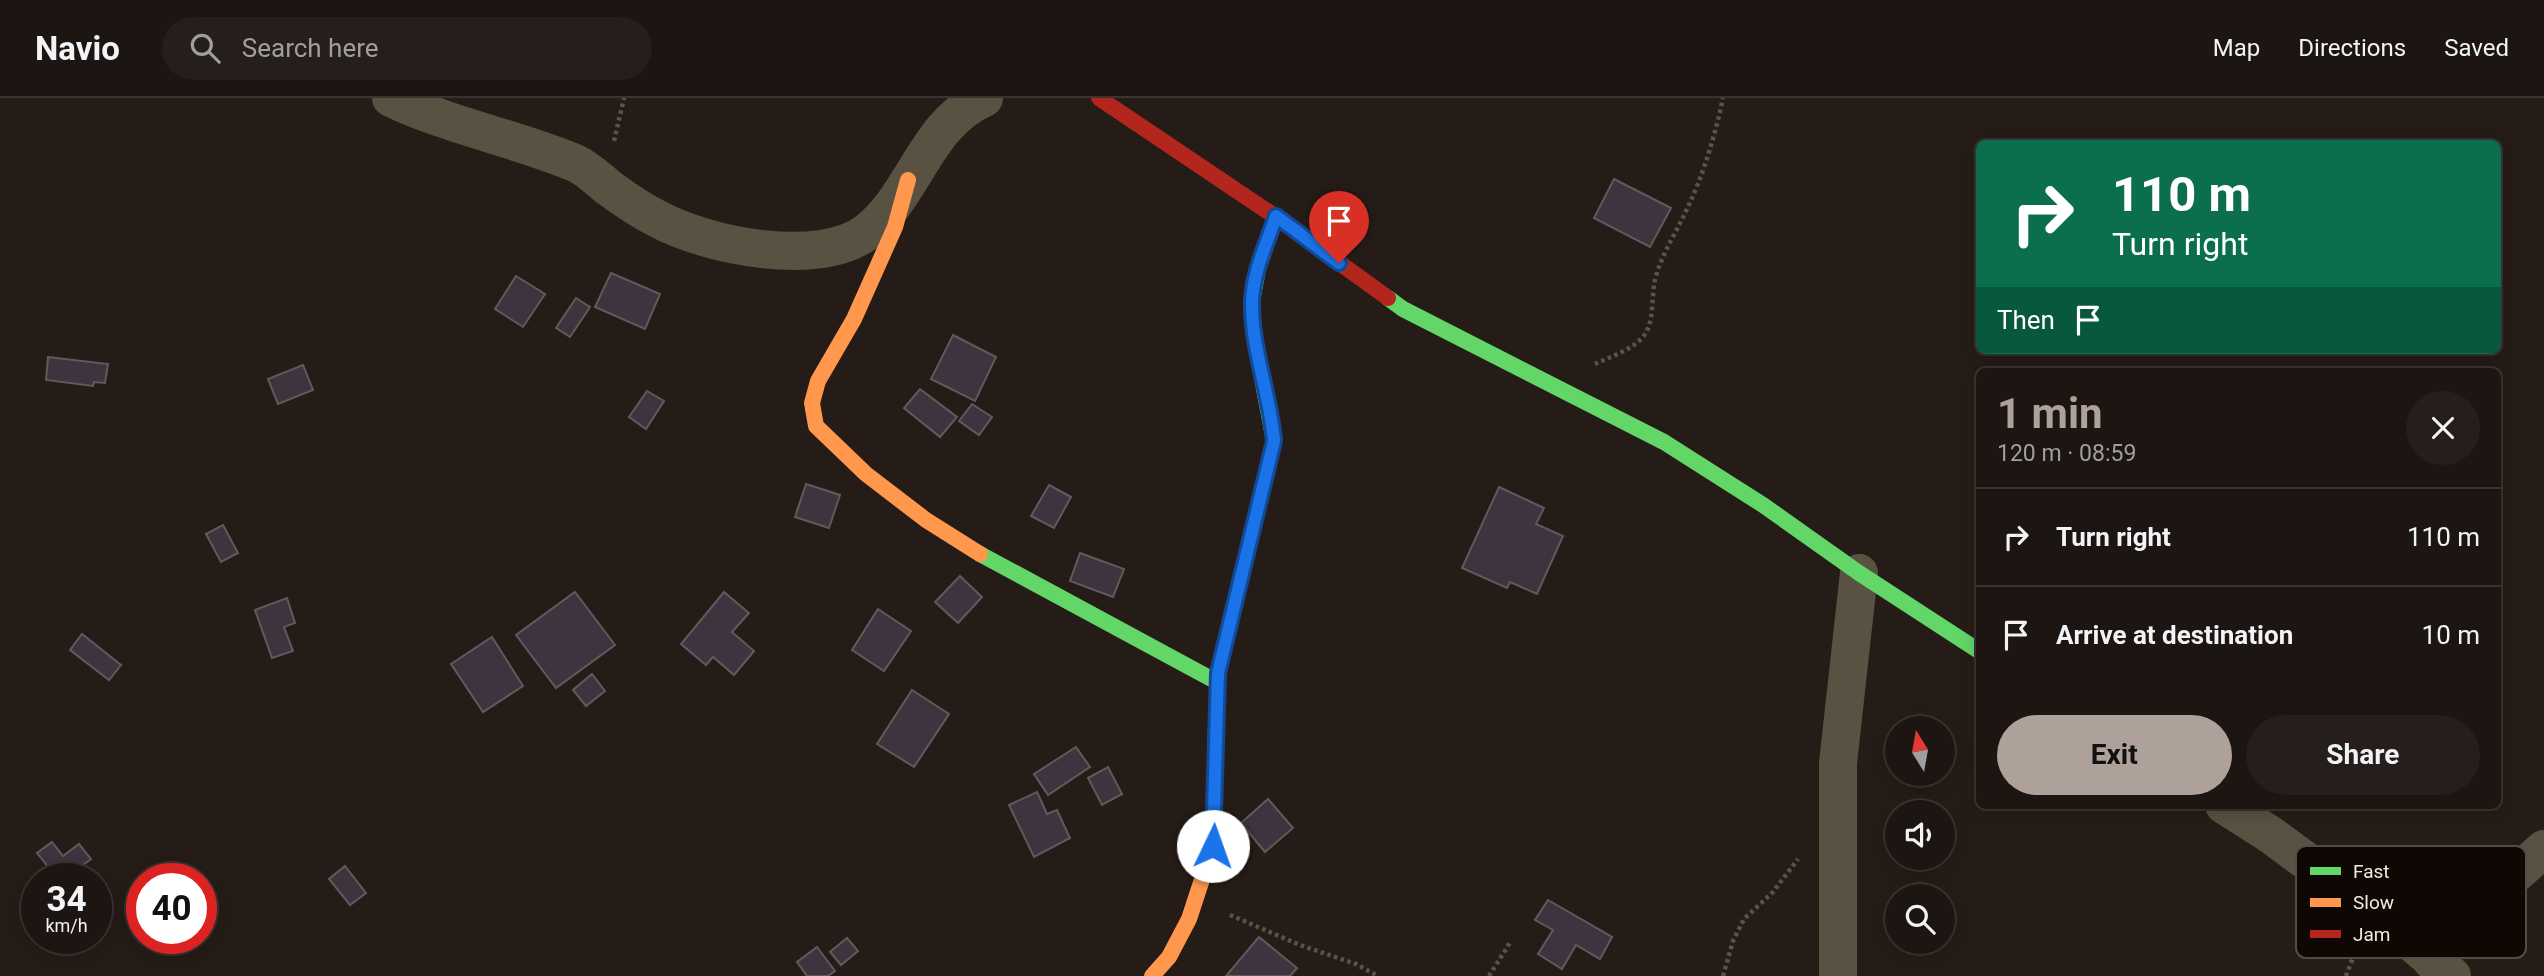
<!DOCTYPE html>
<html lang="en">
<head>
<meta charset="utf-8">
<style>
  body { margin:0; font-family:Roboto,sans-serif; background:#251e1a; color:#f1f3f6; height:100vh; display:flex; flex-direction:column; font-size:26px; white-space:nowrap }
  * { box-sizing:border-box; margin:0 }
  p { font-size:23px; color:#a09f9f }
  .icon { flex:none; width:38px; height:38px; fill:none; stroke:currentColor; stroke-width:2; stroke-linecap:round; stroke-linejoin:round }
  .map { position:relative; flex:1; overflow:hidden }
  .side { position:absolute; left:1976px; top:270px; width:525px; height:441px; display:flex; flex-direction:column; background:#1c1511; border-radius:10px; box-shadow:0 4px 18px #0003,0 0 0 2px #3a3431 }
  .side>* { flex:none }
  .hud { position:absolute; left:1976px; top:42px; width:525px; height:214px; border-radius:10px; box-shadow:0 4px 18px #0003,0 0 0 2px #3a3431; background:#0b6e4f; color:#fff; overflow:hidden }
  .needle { width:46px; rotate:349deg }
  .fabs { position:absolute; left:1885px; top:618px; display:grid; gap:14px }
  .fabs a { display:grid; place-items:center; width:70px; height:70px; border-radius:50%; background:#1c1511; box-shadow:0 4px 18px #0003,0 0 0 2px #3a3431; font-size:35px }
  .speed { position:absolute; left:21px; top:765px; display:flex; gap:14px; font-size:35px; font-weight:700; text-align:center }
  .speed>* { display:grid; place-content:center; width:91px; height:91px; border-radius:50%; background:#1c1511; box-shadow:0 4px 18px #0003,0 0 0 2px #3a3431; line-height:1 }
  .speed small { font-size:18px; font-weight:400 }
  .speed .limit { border:10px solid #d22; background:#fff; color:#111 }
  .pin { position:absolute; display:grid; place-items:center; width:60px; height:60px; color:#fff; margin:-72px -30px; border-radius:50% 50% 50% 0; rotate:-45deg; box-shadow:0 0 7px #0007 }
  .pin .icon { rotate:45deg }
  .me { position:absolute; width:77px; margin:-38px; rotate:3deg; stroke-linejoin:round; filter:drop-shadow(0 0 5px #0008) }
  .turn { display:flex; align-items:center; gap:24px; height:147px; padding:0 21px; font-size:32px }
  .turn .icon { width:91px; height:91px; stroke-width:2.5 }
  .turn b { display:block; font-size:49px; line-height:60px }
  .then { display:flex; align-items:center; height:66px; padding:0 21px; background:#0003; gap:14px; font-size:26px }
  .round { display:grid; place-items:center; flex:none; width:74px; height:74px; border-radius:37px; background:#251e1a }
  .overview { display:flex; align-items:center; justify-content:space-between; height:119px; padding:0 21px }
  h1 { font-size:42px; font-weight:700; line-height:52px; color:#ada19a }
  .button { display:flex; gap:14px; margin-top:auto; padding:14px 21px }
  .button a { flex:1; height:80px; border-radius:42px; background:#ada19a; color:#111; font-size:28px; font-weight:700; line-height:80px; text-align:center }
  .button a+a { background:#251e1a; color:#f1f3f6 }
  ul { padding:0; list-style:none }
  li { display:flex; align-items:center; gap:21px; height:98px; padding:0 21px; border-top:2px solid #3a3431 }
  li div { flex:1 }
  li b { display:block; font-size:26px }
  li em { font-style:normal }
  header { display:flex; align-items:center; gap:42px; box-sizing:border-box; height:98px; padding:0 35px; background:#1c1511; border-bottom:2px solid #3a3431 }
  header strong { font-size:33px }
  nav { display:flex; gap:38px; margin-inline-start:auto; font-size:24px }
  .search { width:490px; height:63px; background:#251e1a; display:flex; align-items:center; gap:18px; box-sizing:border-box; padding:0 24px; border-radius:38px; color:#a09f9f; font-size:26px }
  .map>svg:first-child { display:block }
</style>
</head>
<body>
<header>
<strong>Navio</strong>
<div class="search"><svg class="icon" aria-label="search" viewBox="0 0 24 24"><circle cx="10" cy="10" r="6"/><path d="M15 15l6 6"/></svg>Search here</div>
<nav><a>Map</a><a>Directions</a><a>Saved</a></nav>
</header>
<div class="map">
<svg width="2544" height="878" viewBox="0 0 2544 878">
  <rect width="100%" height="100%" fill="#261c17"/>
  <!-- building -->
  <g fill="#3d343f" stroke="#5f5a5c" stroke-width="2">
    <polygon points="1614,81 1671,110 1650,149 1594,120"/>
    <polygon points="611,175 660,196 645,231 595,209"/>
    <polygon points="516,178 545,196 523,229 495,211"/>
    <polygon points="576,200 590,209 570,239 556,230"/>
    <polygon points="953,237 996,259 975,303 931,281"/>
    <polygon points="48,259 108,266 105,285 94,284 93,288 46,282"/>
    <polygon points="303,267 313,292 278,306 268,281"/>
    <polygon points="920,291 957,319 940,339 904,310"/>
    <polygon points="647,293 664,303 646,331 629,319"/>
    <polygon points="972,306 992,319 979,337 959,323"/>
    <polygon points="806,386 840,397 829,430 795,419"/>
    <polygon points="1049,387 1071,399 1054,430 1031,418"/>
    <polygon points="1499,389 1544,410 1536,426 1563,438 1537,496 1510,484 1507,490 1462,470"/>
    <polygon points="223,427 238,455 221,464 206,436"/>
    <polygon points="1080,455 1124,471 1113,499 1070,483"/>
    <polygon points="960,478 982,499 958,525 935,504"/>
    <polygon points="575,494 615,547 556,590 516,537"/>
    <polygon points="724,494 749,515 732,534 754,553 734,577 713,559 706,567 681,546"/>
    <polygon points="287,500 295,525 284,529 293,553 272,560 255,512"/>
    <polygon points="878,511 911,533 884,573 852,552"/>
    <polygon points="82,536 121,567 109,582 70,552"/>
    <polygon points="492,539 523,588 483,614 451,566"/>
    <polygon points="592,576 605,593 586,608 573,592"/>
    <polygon points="912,592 949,616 914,669 877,646"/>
    <polygon points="1076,649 1090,669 1048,697 1034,676"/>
    <polygon points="1108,669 1122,696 1102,707 1088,680"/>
    <polygon points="1037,694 1047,716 1057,712 1070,740 1034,759 1009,707"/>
    <polygon points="1268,701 1293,730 1265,754 1241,725"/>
    <polygon points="52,744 63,758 79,746 91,761 66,780 57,780 37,755"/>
    <polygon points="345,768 366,795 350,807 329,781"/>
    <polygon points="1548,802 1612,839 1600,861 1576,847 1562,871 1538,856 1553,832 1535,822"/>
    <polygon points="1259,839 1297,870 1290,878 1226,878"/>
    <polygon points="847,840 858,853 841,867 830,854"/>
    <polygon points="817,849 835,873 828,878 807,878 797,864"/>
  </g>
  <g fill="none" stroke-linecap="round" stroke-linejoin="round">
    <!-- path -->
    <g stroke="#5a5348" stroke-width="4.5" stroke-dasharray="3.5 3.5" stroke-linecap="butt">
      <polyline points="614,43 624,0"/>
      <path d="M1595,266c15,-7 36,-14 47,-26 13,-14 9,-40 13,-58 6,-25 20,-45 31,-69 17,-35 29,-75 37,-113"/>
      <polyline points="1230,817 1300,847 1356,866 1378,878"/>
      <polyline points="1489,878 1511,843"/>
      <polyline points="1723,878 1733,843 1744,821 1773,794 1798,761"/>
      <polyline points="2346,878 2357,849"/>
    </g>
    <!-- street -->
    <g stroke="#595242" stroke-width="38">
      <path d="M391,0c59,28 124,40 184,65 12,5 24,17 34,25 15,11 33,23 49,31 50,27 160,49 209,13 48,-37 58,-108 117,-134"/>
      <polyline points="2224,707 2271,737 2371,811 2452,878"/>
      <polyline points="2431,862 2482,805 2544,751"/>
      <polyline points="1838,878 1838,665 1859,475"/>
    </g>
    <!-- fast -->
    <g stroke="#63d668" stroke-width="16">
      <polyline points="1388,200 1403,211 1664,344 1763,407 1859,475 1979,553"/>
      <polyline points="980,456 1217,584"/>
      <polyline points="1216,630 1218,575 1274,343 1254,238 1252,203 1258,171 1276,119"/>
    </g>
    <!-- slow -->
    <g stroke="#ff974d" stroke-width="16">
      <polyline points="908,82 895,129 854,221 818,283 812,305 816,328 866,376 926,422 980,456"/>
      <polyline points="1152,878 1169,859 1189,821 1213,748 1216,630"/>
    </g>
    <!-- jam -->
    <polyline stroke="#b3261e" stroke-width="16" points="1099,0 1276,119 1388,200"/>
  </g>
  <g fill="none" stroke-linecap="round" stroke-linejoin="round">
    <defs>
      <path id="route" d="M1213,748l5,-173 56,-232c-4,-47 -23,-93 -22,-140 1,-29 15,-58 24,-85l63,47"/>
    </defs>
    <!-- route casing -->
    <use href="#route" stroke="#114b97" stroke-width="18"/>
    <!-- route -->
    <use href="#route" stroke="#1a73e8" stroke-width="12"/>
  </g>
  <!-- legend -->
  <rect x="2296" y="748" width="230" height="112" rx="10" fill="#0f0704" stroke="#544a46" stroke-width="2"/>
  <rect x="2310" y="769" width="31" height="8" fill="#63d668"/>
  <rect x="2310" y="800" width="31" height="9" fill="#ff974d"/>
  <rect x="2310" y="832" width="31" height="8" fill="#b3261e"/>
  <g font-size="19" fill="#f5e8e1">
    <text x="2353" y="780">Fast</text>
    <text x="2353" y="811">Slow</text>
    <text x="2353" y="843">Jam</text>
  </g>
</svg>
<div class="fabs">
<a><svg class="needle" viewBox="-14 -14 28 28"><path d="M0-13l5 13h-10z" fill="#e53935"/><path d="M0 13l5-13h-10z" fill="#a09f9f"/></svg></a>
<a><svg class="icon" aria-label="sound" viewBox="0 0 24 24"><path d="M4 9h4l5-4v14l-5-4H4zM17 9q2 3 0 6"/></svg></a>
<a><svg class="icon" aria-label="search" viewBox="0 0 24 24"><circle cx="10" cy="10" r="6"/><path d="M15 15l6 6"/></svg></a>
</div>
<div class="speed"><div>34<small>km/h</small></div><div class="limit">40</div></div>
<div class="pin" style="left:1339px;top:165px;background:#d93025"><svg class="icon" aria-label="arrive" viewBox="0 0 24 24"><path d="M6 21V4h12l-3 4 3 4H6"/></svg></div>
<svg class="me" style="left:1213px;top:748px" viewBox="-20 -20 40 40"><circle r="19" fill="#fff"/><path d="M0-13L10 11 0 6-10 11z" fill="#1a73e8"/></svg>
<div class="hud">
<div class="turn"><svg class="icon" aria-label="right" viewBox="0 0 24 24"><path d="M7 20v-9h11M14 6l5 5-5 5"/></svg><div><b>110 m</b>Turn right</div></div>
<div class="then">Then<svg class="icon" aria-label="arrive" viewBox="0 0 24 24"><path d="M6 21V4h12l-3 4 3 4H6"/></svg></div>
</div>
<section class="side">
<div class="overview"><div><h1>1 min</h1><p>120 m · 08:59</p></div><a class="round"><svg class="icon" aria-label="close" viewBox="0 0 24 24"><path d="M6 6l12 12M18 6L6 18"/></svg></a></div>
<ul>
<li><svg class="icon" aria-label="right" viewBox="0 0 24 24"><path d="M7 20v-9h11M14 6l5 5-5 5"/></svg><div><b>Turn right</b></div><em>110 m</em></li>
<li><svg class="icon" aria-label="arrive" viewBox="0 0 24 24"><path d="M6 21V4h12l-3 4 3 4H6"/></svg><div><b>Arrive at destination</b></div><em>10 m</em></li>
</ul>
<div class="button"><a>Exit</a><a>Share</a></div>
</section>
</div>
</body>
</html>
